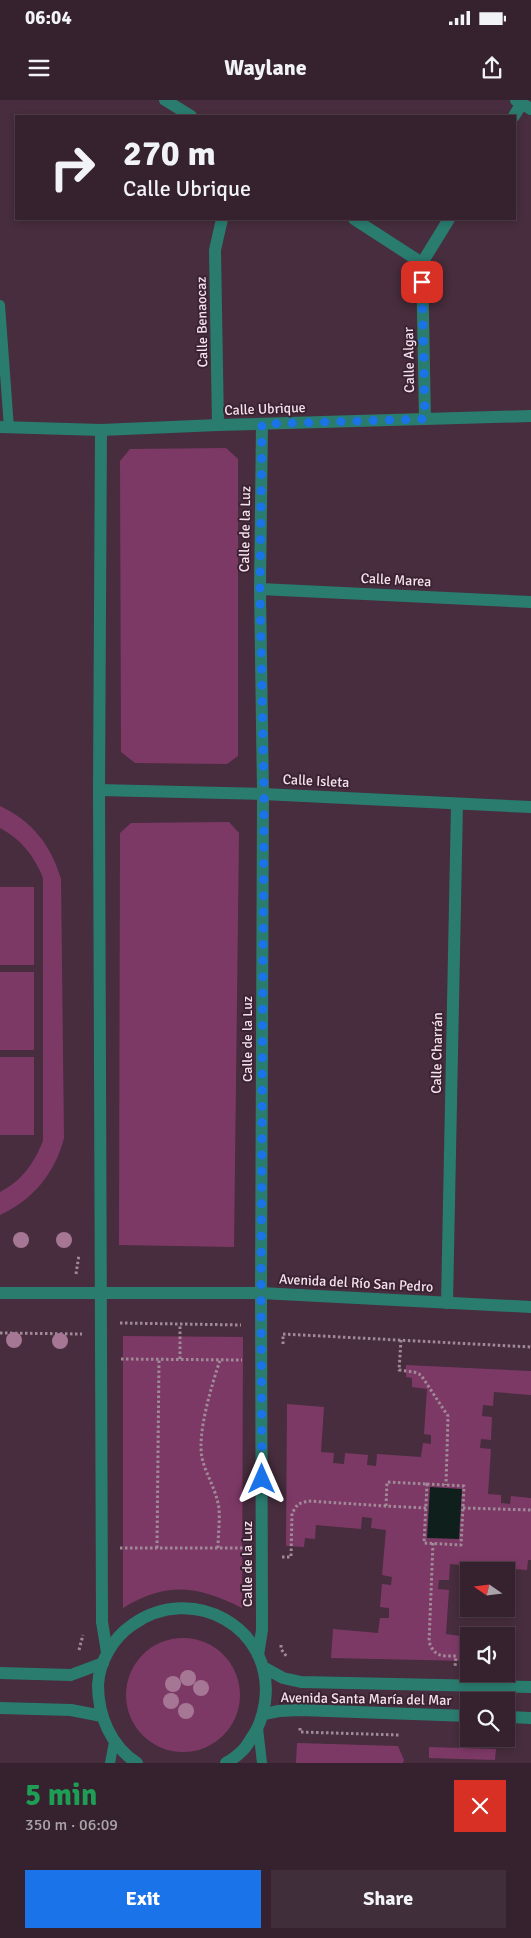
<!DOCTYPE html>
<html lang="en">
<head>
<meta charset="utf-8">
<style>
  body { margin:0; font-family:Signika,sans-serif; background:#402f3a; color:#f1f3f6; height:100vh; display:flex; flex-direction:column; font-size:19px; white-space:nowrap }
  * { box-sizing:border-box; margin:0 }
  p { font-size:16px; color:#aaa4aa }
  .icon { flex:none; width:28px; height:28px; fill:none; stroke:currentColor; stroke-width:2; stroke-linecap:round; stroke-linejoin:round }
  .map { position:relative; height:1663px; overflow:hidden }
  .sheet { display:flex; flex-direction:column; background:#35222e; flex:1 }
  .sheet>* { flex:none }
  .top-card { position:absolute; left:15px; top:15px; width:501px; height:105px; border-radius:0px; box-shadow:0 2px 8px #0003,0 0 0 1px #4f3f4a; background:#35222e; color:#f1f3f6; overflow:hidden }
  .needle { width:32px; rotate:284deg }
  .tools { position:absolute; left:460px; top:1462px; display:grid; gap:10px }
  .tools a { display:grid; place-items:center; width:55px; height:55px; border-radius:0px; background:#35222e; box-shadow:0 2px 8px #0003,0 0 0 1px #4f3f4a; font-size:25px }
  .pin { position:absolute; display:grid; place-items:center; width:42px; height:42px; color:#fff; margin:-21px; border-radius:10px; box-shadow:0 2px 8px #0006 }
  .me { position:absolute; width:55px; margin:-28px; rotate:0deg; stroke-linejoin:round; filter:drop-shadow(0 0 4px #0008) }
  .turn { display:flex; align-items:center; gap:18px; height:105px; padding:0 25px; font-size:22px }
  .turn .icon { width:65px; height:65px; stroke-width:2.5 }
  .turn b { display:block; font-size:35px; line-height:42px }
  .round { display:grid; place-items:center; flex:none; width:52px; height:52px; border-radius:0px; background:#402f3a }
  .headline { display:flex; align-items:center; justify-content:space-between; height:85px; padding:0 25px }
  h1 { font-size:30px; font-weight:700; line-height:38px; color:#1e9e55 }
  .action { display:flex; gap:10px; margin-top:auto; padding:10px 25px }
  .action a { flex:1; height:58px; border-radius:0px; background:#1a73e8; color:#fff; font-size:20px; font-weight:700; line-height:58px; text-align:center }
  .action a+a { background:#402f3a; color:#f1f3f6 }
  .status { display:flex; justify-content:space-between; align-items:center; height:35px; padding:0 25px; background:#35222e; direction:ltr }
  .status svg { height:14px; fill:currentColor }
  header { display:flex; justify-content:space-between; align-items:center; height:65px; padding:0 25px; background:#35222e; font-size:22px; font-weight:700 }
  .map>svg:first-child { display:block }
</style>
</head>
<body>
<div class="status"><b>06:04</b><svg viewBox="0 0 49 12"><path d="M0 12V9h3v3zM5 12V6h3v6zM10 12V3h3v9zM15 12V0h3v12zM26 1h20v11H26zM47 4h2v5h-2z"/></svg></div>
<header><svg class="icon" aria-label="menu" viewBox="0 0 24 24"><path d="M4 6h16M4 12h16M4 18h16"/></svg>Waylane<svg class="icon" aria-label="share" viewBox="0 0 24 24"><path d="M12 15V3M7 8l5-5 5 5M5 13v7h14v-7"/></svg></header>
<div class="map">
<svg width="531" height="1663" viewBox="0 0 531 1663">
  <rect width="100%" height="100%" fill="#472d3d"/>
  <!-- green -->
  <g fill="#7d3966">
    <polygon points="226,348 238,359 238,656 227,664 135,663 121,652 120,361 130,349"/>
    <path d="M0,706c32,15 51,39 61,73l3,259c-9,35 -31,62 -64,77v-23c22,-11 34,-29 43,-51v-263c-8,-21 -22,-39 -43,-50z"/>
    <polygon points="229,722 239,733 234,1147 119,1145 120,733 131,723"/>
    <rect x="0" y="787" width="34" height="78"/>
    <rect x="0" y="872" width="34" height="78"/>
    <rect x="0" y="957" width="34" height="78"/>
    <path d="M123,1236l120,1 -1,271c-44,-22 -75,-27 -119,0z"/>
    <polygon points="406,1265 531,1271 531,1295 494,1292 493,1306 483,1305 482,1316 492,1317 491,1340 481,1339 480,1348 491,1349 488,1394 501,1395 501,1403 510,1404 511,1396 531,1398 531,1460 528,1460 527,1470 450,1464 449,1480 439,1480 438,1489 449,1490 446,1534 460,1536 459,1546 469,1547 469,1561 331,1558 333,1529 378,1533 380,1518 389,1518 389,1508 380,1507 382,1484 391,1485 392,1477 382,1475 386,1430 371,1428 372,1418 362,1417 361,1429 316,1425 315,1439 305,1438 304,1447 286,1446 287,1304 324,1307 321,1352 334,1353 333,1363 344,1364 345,1353 368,1355 367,1365 376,1366 377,1354 421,1357 423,1343 431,1344 431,1335 424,1334 427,1289 412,1287 412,1278 406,1277"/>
    <circle cx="183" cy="1595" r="57"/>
    <polygon points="297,1643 398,1646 404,1660 403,1663 296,1663"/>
    <polygon points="429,1647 496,1649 495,1660 429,1658"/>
  </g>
  <!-- water -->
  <polygon fill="#0f201c" points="430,1387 462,1389 459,1439 427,1438"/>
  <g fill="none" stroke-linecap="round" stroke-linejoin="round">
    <!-- path -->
    <g stroke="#a08a97" stroke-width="3" stroke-dasharray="2.5 2.5" stroke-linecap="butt">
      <polyline points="76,1174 79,1155"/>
      <polyline points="120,1223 241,1225"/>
      <polyline points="0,1233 82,1234"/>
      <polyline points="401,1240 399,1270 414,1272 421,1275 448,1316 446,1385"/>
      <polyline points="283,1244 283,1234 531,1247"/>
      <polyline points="121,1259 242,1260"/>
      <polyline points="180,1259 180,1224"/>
      <polygon points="427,1384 464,1386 461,1445 424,1443"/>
      <polyline points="426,1408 386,1406 387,1382 427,1384"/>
      <polyline points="463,1408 531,1410"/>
      <path d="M433,1443l-4,99c6,15 12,14 27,14l-1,11"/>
      <polyline points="120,1448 244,1448"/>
      <polyline points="157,1448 159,1259"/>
      <path d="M218,1448c0,-13 2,-26 1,-39 -2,-18 -13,-34 -17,-51 -5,-26 10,-73 18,-98"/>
      <polyline points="282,1457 291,1457 292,1413 298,1404 308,1401 386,1406"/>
      <polyline points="281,1545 281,1549 287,1557"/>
      <polyline points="79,1550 83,1535"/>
      <polyline points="300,1628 300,1632 399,1635"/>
    </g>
    <!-- service -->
    <g stroke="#2a7c6f" stroke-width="10">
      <polyline points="0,205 9,328"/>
      <polyline points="258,1628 262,1663"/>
      <polyline points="110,1663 114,1642"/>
    </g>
    <!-- minor -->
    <g stroke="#2a7c6f" stroke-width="12">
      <polyline points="165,0 191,16"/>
      <polyline points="516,0 531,9"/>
      <polyline points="514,16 522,3"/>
      <polyline points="354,119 422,163"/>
      <polyline points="425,319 422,163 449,119"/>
      <polyline points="218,325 215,150 222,119"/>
      <polyline points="0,327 101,330 218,325 531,316"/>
      <polyline points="101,330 99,690 102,1522 107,1552"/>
      <polyline points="260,489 531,502"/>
      <polyline points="99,690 263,694 531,707"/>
      <polyline points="0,1193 261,1193 531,1207"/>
      <polyline points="447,1203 457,704"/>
      <polyline points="258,1555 262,1530 261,1193 263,694 260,489 262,324"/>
      <polyline points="263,1567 283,1578 301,1582 531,1587"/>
      <polyline points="0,1573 71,1575 103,1563"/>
      <polyline points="0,1608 71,1610 102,1616"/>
      <polyline points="264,1614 279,1611 300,1610 469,1616"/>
      <polyline points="506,1617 531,1618"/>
      <path d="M137,1663c-26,-17 -39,-47 -39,-78 1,-23 15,-47 34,-60 60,-43 143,2 133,77 -2,13 -5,24 -13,35 -3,5 -6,11 -11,15 -4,4 -10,8 -15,11"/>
    </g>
  </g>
  <!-- trees -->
  <g fill="#a67794">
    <circle cx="21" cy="1140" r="8"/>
    <circle cx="64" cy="1140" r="8"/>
    <circle cx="14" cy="1240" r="8"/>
    <circle cx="60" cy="1241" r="8"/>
    <circle cx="188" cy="1578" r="8"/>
    <circle cx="173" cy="1584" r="8"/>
    <circle cx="201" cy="1588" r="8"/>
    <circle cx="171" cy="1601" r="8"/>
    <circle cx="186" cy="1611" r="8"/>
  </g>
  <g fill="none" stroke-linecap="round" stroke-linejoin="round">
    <!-- route -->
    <polyline stroke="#1a73e8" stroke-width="9" stroke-dasharray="0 16.2" points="262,1379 261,1193 264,694 260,489 262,324 425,319 422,182"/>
  </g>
  <g text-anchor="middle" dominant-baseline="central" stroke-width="4" stroke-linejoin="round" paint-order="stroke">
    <!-- street labels -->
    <g font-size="14" fill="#f4e2ec" stroke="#3c2333">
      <text transform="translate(202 222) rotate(-91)">Calle Benaocaz</text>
      <text transform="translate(409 260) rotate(-91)">Calle Algar</text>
      <text transform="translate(265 309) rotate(-2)">Calle Ubrique</text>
      <text transform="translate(245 429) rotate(-89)">Calle de la Luz</text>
      <text transform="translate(396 480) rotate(3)">Calle Marea</text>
      <text transform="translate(316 681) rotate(3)">Calle Isleta</text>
      <text transform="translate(247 939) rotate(-90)">Calle de la Luz</text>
      <text transform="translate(437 953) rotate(-89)">Calle Charrán</text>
      <text transform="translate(356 1183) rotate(3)">Avenida del Río San Pedro</text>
      <text transform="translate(247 1464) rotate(-90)">Calle de la Luz</text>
      <text transform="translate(366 1599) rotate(1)">Avenida Santa María del Mar</text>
    </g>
  </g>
</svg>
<div class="tools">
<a><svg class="needle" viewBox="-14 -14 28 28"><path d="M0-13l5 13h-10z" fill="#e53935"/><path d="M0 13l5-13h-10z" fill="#aaa4aa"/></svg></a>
<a><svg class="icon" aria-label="sound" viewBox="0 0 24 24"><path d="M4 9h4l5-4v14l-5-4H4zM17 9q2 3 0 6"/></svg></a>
<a><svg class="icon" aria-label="search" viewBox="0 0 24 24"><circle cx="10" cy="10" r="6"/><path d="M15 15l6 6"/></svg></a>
</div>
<div class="pin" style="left:422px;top:182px;background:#d93025"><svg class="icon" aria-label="arrive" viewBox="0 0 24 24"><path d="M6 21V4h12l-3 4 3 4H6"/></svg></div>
<svg class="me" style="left:262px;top:1379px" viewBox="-20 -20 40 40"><path d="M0-17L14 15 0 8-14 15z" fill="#1a73e8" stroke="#fff" stroke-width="4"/></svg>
<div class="top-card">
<div class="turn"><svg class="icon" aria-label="right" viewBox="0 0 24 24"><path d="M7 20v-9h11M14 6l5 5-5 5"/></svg><div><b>270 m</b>Calle Ubrique</div></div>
</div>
</div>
<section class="sheet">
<div class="headline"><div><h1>5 min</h1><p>350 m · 06:09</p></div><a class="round" style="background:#d93025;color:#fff"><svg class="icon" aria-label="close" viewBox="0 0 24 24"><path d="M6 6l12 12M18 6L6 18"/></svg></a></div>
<div class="action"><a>Exit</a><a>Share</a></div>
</section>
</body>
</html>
